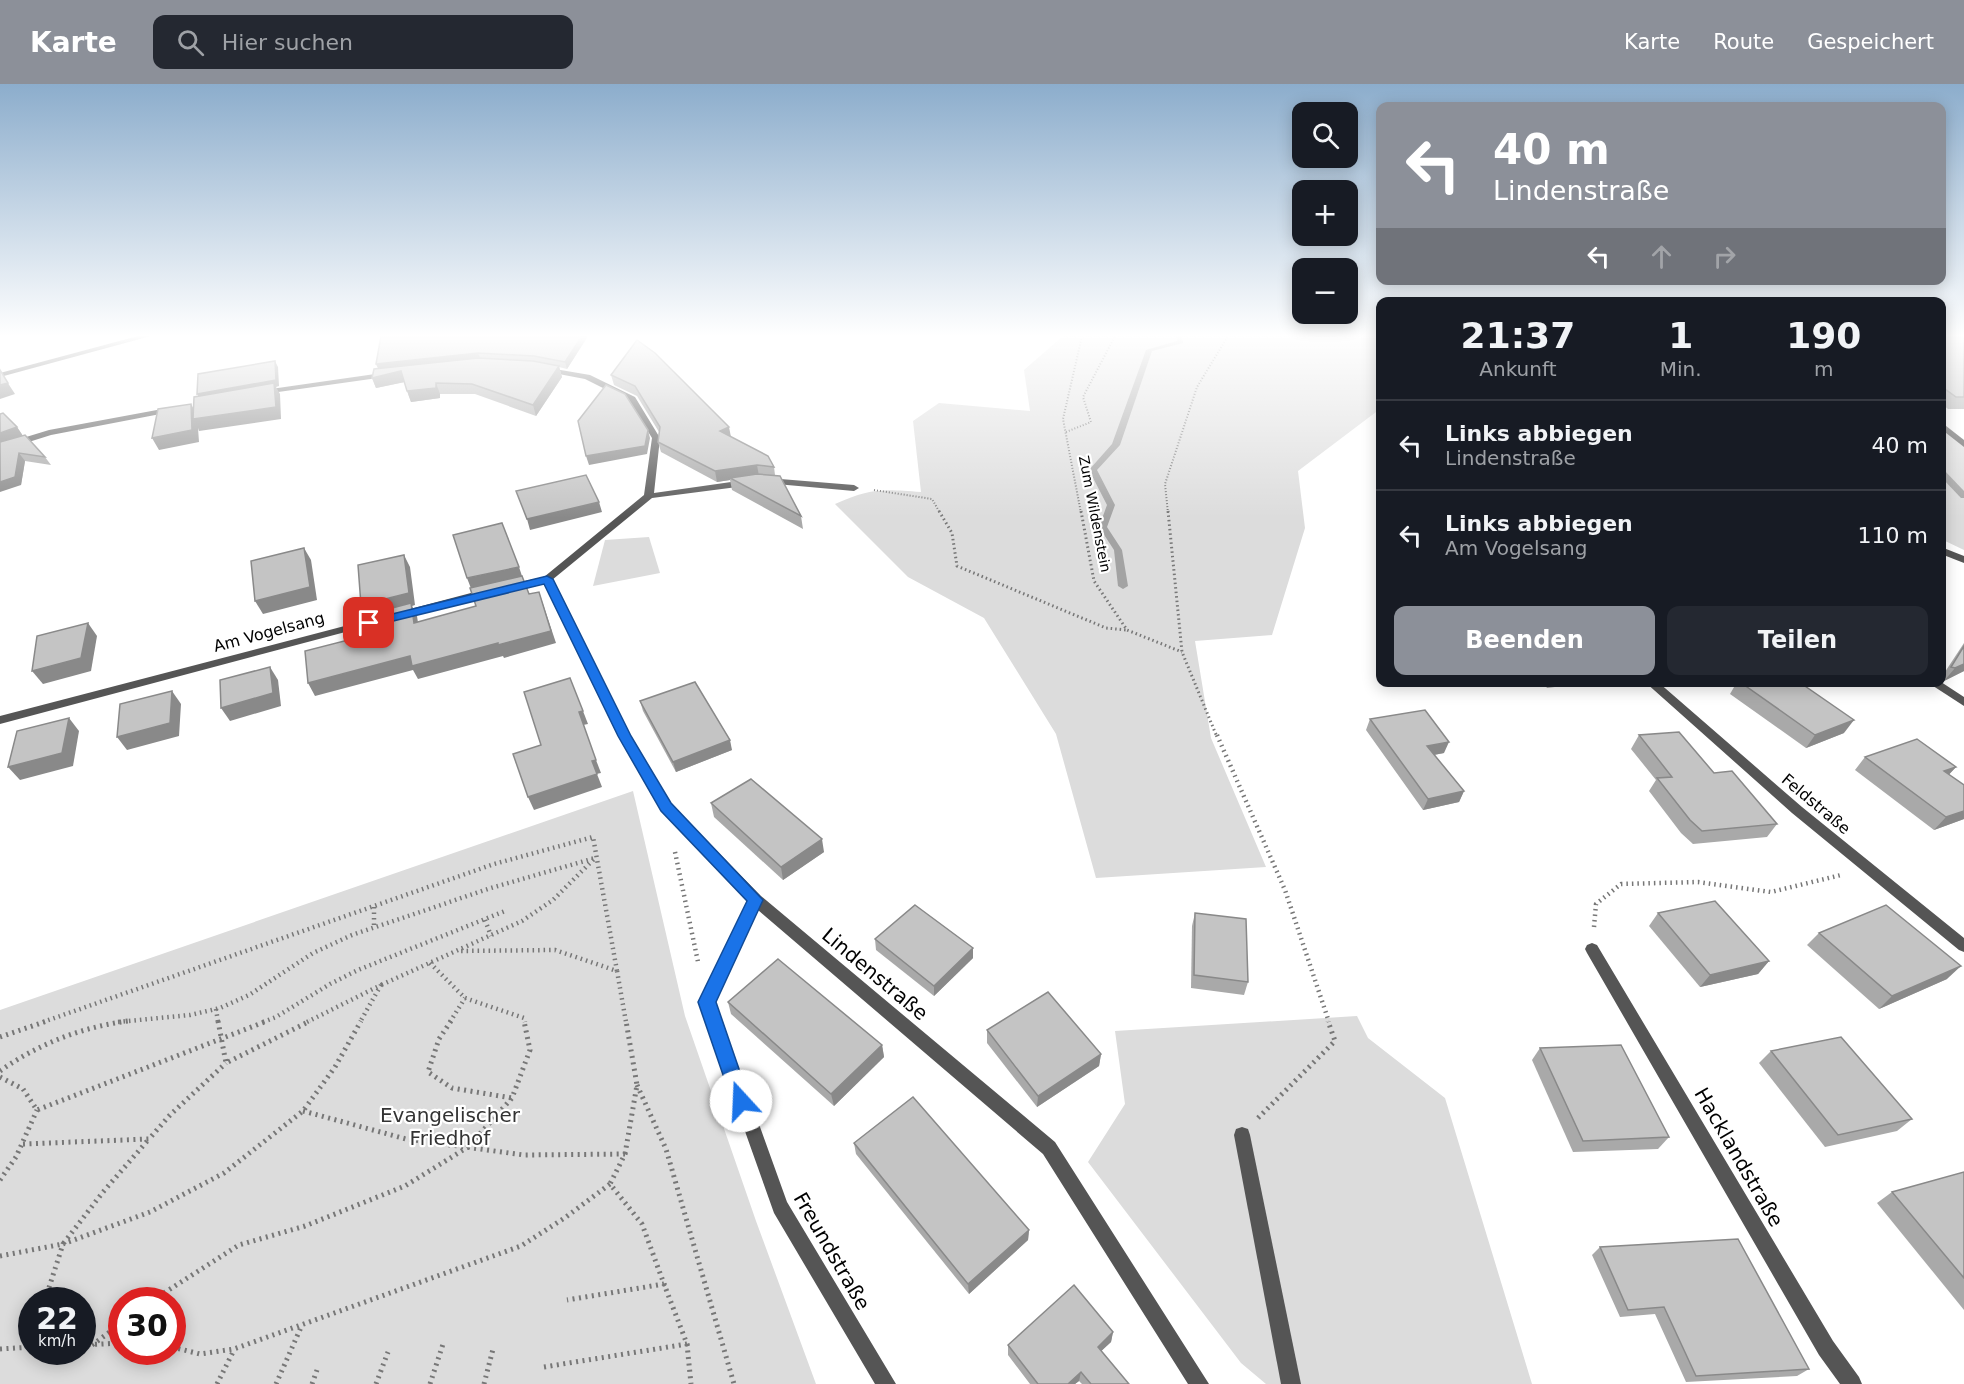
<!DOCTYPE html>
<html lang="de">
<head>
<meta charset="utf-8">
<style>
  body { margin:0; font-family:"DejaVu Sans",sans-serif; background:#242831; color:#f1f3f6; height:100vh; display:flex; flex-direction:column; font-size:22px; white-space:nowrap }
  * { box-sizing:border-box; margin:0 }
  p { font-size:20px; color:#9ea1a6 }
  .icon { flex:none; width:33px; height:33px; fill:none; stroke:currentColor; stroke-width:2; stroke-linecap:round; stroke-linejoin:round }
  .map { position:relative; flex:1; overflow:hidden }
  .details { position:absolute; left:1376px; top:213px; width:570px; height:390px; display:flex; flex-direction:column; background:#171b24; border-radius:12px; box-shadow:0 3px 15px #0003 }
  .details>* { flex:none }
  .top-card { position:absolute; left:1376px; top:18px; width:570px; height:183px; border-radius:12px; box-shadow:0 3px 15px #0003; background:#8c9099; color:#fff; overflow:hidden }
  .buttons { position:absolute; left:1292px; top:18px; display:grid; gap:12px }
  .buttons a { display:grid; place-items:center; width:66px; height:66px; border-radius:12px; background:#171b24; box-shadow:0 3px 15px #0003; font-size:30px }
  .speed { position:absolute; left:18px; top:1203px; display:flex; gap:12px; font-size:30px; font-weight:700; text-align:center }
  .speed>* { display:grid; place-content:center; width:78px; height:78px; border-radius:50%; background:#171b24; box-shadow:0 3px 15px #0003; line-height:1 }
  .speed small { font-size:15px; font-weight:400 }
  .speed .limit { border:9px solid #d22; background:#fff; color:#111 }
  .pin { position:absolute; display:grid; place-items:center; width:51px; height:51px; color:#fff; margin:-26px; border-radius:12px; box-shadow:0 3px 9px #0006 }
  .me { position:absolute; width:66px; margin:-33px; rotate:340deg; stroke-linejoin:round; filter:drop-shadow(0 0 4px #0008) }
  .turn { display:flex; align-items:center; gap:21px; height:126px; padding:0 18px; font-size:27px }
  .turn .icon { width:78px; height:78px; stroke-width:2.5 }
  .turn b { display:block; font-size:42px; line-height:51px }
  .lanes { display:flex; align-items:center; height:57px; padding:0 18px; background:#0003; justify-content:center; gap:30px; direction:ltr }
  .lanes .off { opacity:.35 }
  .eta { display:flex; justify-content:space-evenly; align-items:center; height:102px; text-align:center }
  .eta b { font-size:36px; font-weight:700; line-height:42px }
  .primary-button { display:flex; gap:12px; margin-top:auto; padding:12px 18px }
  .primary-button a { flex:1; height:69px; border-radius:12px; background:#8c9099; color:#fff; font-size:24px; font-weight:700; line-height:69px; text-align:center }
  .primary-button a+a { background:#242831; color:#f1f3f6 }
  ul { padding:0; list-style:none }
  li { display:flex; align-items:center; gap:18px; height:90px; padding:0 18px; border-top:2px solid #363941 }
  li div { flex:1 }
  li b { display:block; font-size:22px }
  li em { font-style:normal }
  header { display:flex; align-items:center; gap:36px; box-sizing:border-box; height:84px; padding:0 30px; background:#8c9099; color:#fff }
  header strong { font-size:28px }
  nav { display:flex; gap:33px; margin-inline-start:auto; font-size:21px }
  .search { width:420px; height:54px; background:#242831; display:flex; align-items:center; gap:15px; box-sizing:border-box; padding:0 21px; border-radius:12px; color:#9ea1a6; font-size:22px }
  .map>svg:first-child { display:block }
</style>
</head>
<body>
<header>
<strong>Karte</strong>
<div class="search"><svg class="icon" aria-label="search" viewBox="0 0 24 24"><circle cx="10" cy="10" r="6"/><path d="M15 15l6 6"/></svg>Hier suchen</div>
<nav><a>Karte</a><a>Route</a><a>Gespeichert</a></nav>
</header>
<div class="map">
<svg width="1964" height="1300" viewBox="0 0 1964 1300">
  <rect width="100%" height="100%" fill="#fff"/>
  <!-- green -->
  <g fill="#dcdcdc" fill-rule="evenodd">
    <path d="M1063,252h317v73l-82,62 7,57 -33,107 -77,6 16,97 55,129 -170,11 -40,-144 -72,-116 -76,-41 -73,-73c35,-16 48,-15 86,-12l-8,-71 26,-18 91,8 -6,-41z"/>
    <polygon points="1941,341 1964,360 1964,466 1941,455"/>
    <polygon points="649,453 660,489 593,502 605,456"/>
    <path d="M633,707l52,225 71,205 60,163h-816v-374zM82,1216v52h-50v-52zM172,1216v52h-50v-52z"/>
    <polygon points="1357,932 1368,954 1445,1014 1532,1300 1266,1300 1241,1279 1088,1078 1125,1020 1115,947"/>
  </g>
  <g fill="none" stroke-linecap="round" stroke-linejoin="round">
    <!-- stream -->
    <g fill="#a3a3a3" fill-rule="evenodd">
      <polygon points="1176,252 1182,252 1183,259 1152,267 1120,361 1097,386 1115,421 1107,443 1122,466 1128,502 1123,505 1118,502 1114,466 1099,443 1107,421 1089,386 1112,360 1146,266 1177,257"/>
      <polygon points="1941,386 1944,386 1964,407 1964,414 1961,414 1941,393"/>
    </g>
    <!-- path-far3 -->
    <g stroke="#777" stroke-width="2" stroke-dasharray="1 2" stroke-linecap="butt">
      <polyline points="1066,348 1091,338 1083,313 1115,252"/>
      <polyline points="874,406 932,415 940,429"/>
      <polyline points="1081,429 1063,335 1082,252"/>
      <polyline points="1168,429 1165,400 1197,303 1228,252"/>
    </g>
    <!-- path-far2 -->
    <g stroke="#777" stroke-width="3" stroke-dasharray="1.5 3" stroke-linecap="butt">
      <polyline points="939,427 952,449 957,482 1106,544 1126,546"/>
      <polyline points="1081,427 1094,497 1127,546 1182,568"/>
      <polyline points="1168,427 1182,568 1217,653"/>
    </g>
    <!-- path-far1 -->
    <g stroke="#777" stroke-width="4.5" stroke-dasharray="1.5 4" stroke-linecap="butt">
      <polyline points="1217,651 1285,806 1329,938"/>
      <polyline points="675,768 698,878"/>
      <polyline points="374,823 374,843"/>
      <polyline points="485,836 491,852"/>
      <polyline points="1594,843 1596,820 1621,800 1698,798 1771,808 1841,791"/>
      <polyline points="430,879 465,914 524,934 525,938"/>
      <polyline points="617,887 626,938"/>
      <polyline points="216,925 218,938"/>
      <polyline points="43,938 494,780 593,753 617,887 555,866 458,867"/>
      <polyline points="118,938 190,931 220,924 249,911 313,869 352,851 491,804 595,774 553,816 522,837 381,901"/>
      <polyline points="263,938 276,933 330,900 358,886 505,827"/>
      <polyline points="307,938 381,901 360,938"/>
      <polyline points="450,938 465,914"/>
    </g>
    <!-- path -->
    <g stroke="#777" stroke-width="5" stroke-dasharray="2 4.5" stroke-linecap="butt">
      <polyline points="218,937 226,979 310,937"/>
      <polyline points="451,937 439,955 428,988 452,1004 512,1014"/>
      <polyline points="0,953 47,937"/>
      <path d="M0,987c38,-27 82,-44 128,-50"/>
      <polyline points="0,993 23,1005 37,1026 267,937"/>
      <polyline points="637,1001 666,1065 734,1300"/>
      <polyline points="303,1027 406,1055 524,1071 625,1070 610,1100"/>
      <polyline points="1258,1034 1335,957 1328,937"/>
      <polyline points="23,1060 149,1055 170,1031 226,979"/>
      <polyline points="625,1070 637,1001 626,937"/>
      <polyline points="0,1096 16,1073 37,1026"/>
      <polyline points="0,1172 63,1160 103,1108 149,1055"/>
      <polyline points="45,1216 63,1160 150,1128 224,1089 303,1027 335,983 361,937"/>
      <polyline points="153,1216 239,1161 305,1142 405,1102 468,1063 512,1014 530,966 524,937"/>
      <polyline points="687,1260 691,1300"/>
      <polyline points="82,1261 122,1259"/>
      <polyline points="92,1261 122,1239"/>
      <polyline points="29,1263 32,1257"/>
      <polyline points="172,1263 200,1270 234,1265 521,1162 566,1133 610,1100 642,1140 664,1200 567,1216"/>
      <polyline points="0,1265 32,1263"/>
      <polyline points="544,1283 687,1260 664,1200"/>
      <polyline points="217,1300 234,1266"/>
      <polyline points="276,1300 302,1241"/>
      <polyline points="312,1300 317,1286"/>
      <polyline points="376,1300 388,1268"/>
      <polyline points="430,1300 444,1257"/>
      <polyline points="484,1300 493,1265"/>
    </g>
    <!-- lane -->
    <polygon fill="#555" fill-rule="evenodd" points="1242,1043 1248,1045 1250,1051 1301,1300 1281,1300 1234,1051 1236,1045"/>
    <!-- street -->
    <g fill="#555" fill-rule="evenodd">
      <polygon points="138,252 151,252 0,293 0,289"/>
      <polygon points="543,283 590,291 635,313 660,354 654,409 745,396 750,399 745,402 652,414 552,496 630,652 671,720 761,812 1055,1058 1209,1300 1188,1300 1043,1070 758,826 715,918 787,1118 896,1300 875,1300 774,1129 699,918 748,817 661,726 618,652 544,499 509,506 504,503 505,501 544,493 644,411 652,354 629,317 585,295 543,287"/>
      <polygon points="389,288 392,288 392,292 264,310 260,308 264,306"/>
      <polygon points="173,323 176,323 176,327 51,351 0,367 0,361 49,346"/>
      <polygon points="1941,338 1964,356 1964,363 1941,345"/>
      <polygon points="768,394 854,401 859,404 854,407 765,399 763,397"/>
      <polygon points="1941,463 1964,472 1964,479 1941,470"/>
      <polygon points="486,505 491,508 490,510 399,534 394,531 395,529"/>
      <polygon points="379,533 384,536 383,538 0,640 0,632"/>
      <polygon points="1645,598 1658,598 1802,723 1964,854 1964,868 1959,866 1792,729"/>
      <polygon points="1927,598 1941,598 1964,613 1964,622"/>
      <polygon points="1592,859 1597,861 1833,1257 1859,1293 1862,1300 1840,1300 1819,1271 1587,869 1585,865 1587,861"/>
    </g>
  </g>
  <!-- wall -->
  <g fill="#a9a9a9">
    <polygon points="588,252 567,285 559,283 562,293 536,332 475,310 440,310 440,314 411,318 404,298 376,304 372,294 378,284 376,280"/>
    <polygon points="1941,252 1964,252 1964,325 1948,325 1941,319"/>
    <polygon points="637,256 731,353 774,383 775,391 801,432 803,445 732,406 730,396 717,398 661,368 658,358 659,348 637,312 614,301 611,291"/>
    <polygon points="17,343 23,352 45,373 51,381 25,377 21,401"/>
    <polygon points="1964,559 1964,587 1944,597 1941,596 1941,594"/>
    <polygon points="1543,598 1594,598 1547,604"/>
    <polygon points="1737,598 1799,598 1844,649 1806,664 1730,610"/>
    <polygon points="640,617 732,666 676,688 643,627"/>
    <polygon points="1370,635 1444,669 1434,671 1464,707 1459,718 1423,726 1366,646"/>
    <polygon points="1639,651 1714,689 1777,740 1767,753 1693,760 1681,749 1649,707 1656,696 1631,665"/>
    <polygon points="1865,673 1956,683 1949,690 1964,735 1934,746 1855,686"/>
    <polygon points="711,719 824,768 783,796 714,733"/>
    <polygon points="1195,829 1248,898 1244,911 1191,904 1192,842"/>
    <polygon points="1658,829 1769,877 1758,890 1700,903 1649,842"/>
    <polygon points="1819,849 1947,895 1879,925 1807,861"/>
    <polygon points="875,855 973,864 973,874 934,912 876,866"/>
    <polygon points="728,918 882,961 884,973 834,1022 731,930"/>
    <polygon points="987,946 1101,970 1099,982 1037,1023 987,959"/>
    <polygon points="1540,964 1669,1053 1658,1065 1573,1068 1532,976"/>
    <polygon points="1771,967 1912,1035 1897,1047 1825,1063 1759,979"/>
    <polygon points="854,1059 1029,1146 1028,1156 969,1210 856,1070"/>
    <polygon points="1964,1088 1964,1226 1877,1119 1892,1108"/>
    <polygon points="1600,1163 1809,1285 1797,1292 1686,1298 1655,1230 1620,1233 1592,1171"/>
    <polygon points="1113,1248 1111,1258 1101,1267 1129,1300 1082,1300 1079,1297 1075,1300 1030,1300 1008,1271 1008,1261"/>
  </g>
  <!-- shaded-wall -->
  <g fill="#898989">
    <polygon points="582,252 588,252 567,285 565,278"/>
    <polygon points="478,269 481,276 379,286 376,280"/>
    <polygon points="275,277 278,283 279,302 276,303 280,310 281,335 199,347 198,344 199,358 159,366 152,354 191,320 197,331 201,316 197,310"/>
    <polygon points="559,282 562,293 536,332 533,321"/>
    <polygon points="0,285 0,287 15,310 0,315"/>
    <polygon points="401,287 405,298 376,304 372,294"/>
    <polygon points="436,299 440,310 440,314 411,318 407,307"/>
    <polygon points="17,343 23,352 0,359 0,349"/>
    <polygon points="729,343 731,353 720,347"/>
    <polygon points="648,346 650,354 647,370 589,381 586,372"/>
    <polygon points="19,369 25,377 21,401 0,408 0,398"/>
    <polygon points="757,381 759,392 730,394 730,396 717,398 715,387"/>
    <polygon points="599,418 602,428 530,446 527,435"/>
    <polygon points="304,464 311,476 317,516 263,530 255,517"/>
    <polygon points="404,471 410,483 415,521 412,522 417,532 420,552 368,534 361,521"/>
    <polygon points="519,483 523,495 472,507 467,494"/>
    <polygon points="539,508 556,559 504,574 503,572 418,595 413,586 315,612 308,599 410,572"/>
    <polygon points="88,539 97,552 91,587 43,600 32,587"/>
    <polygon points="1964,580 1964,587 1944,597 1955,584"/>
    <polygon points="270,583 278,596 281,622 230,637 221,624"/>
    <polygon points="172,607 181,620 179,652 127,666 117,653"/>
    <polygon points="583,627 588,640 583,641 579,628"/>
    <polygon points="69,634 79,647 73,682 20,696 8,683"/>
    <polygon points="1854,636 1844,649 1806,664 1815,651"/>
    <polygon points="730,656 732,666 676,688 673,678"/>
    <polygon points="1449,658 1444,669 1422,673 1427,662"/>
    <polygon points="596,676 601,689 596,690 592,677"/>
    <polygon points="1956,683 1944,696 1944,687"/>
    <polygon points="597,690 602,703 534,726 528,713"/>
    <polygon points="1464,707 1459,718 1423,726 1428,715"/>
    <polygon points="1964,727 1964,735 1934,746 1946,733"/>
    <polygon points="822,755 824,768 783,796 781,783"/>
    <polygon points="973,864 973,874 934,912 934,902"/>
    <polygon points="1769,877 1758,890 1700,903 1710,891"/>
    <polygon points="1961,882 1947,895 1879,925 1892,912"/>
    <polygon points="882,961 884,973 834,1022 831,1010"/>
    <polygon points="1101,970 1099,982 1037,1023 1038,1012"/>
    <polygon points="1029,1146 1028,1156 969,1210 968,1200"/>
    <polygon points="1113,1248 1111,1258 1096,1272 1098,1263"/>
    <polygon points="1081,1288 1079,1297 1075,1300 1068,1300"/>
  </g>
  <!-- building -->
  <g fill="#c4c4c4" stroke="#898989" stroke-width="1.5">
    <polygon points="381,252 582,252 565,278 534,272 478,269 376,280"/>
    <polygon points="1941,252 1964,252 1964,313 1956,313 1941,302"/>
    <polygon points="637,256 655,269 729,343 720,347 768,372 774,383 757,381 715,387 658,358 660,343 635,302 611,291"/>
    <polygon points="478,274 533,277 559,282 533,321 472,300 436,299 436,304 407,307 401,287 372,294 374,285"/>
    <polygon points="275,277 276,296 197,310 198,290"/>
    <polygon points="0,286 8,299 0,301"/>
    <polygon points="274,299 276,323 193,335 194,313"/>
    <polygon points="606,301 625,310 648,346 645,362 586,372 578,337"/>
    <polygon points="191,320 192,346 152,354 158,325"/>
    <polygon points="3,329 17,343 0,349 0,330"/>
    <polygon points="25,351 45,373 19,369 15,393 0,398 0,358"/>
    <polygon points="757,390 780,392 801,432 730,394"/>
    <polygon points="586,391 599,418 527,435 516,407"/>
    <polygon points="502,439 519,483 467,494 453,451"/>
    <polygon points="304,464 310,503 255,517 251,477"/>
    <polygon points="404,471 409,509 361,521 358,481"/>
    <polygon points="522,492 529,510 539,508 551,547 498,561 498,559 412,582 410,572 308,599 305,567 364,552 362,532 411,519 414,539 476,522 470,504"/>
    <polygon points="88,539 81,574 32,587 37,552"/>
    <polygon points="1964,562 1964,580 1955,584 1951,583"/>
    <polygon points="270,583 273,609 221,624 220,596"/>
    <polygon points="570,594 583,627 579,628 596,676 592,677 597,690 528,713 513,670 541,661 524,608"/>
    <polygon points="695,598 730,656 673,678 640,617"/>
    <polygon points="1740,598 1799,598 1854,636 1815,651"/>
    <polygon points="172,607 170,639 117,653 120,620"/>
    <polygon points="1425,626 1449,658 1427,662 1464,707 1428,715 1370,635"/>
    <polygon points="69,634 62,669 8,683 17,647"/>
    <polygon points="1679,648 1714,689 1732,687 1777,740 1702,747 1690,736 1657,694 1672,693 1639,651"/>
    <polygon points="1917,655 1956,683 1944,687 1964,701 1964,727 1946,733 1865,673"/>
    <polygon points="751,695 822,755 781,783 711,719"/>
    <polygon points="1715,817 1769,877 1710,891 1658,829"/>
    <polygon points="915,821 973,864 934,902 875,855"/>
    <polygon points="1886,821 1961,882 1892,912 1819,849"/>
    <polygon points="1195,829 1246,835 1248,898 1194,891"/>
    <polygon points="778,875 882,961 831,1010 728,918"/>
    <polygon points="1048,908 1101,970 1038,1012 987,946"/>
    <polygon points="1841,953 1912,1035 1838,1051 1771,967"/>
    <polygon points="1621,961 1669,1053 1583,1057 1540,964"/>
    <polygon points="913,1013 1029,1146 968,1200 854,1059"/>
    <polygon points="1964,1088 1964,1194 1892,1108"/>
    <polygon points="1738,1155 1809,1285 1696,1292 1664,1223 1628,1226 1600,1163"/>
    <polygon points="1074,1201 1113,1248 1098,1263 1129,1300 1091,1300 1081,1288 1068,1300 1038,1300 1008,1261"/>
  </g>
  <!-- sky -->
  <linearGradient id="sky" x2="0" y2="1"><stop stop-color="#8cadcc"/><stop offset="0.58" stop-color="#fff"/><stop offset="1" stop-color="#fff" stop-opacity="0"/></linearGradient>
  <rect width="1964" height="434" fill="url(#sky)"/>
  <!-- route -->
  <polygon fill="#1a73e8" stroke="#114b97" stroke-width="1.5" points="547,492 553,495 631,652 671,719 763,816 716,918 750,1017 747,1023 741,1026 734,1023 732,1017 698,918 747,817 661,727 618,652 544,500 369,543 362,539 364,537"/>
  <g text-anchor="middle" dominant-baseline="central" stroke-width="4.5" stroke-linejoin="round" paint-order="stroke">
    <!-- far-street labels -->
    <g font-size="14" fill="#000" stroke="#fff">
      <text transform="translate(1095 430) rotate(79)">Zum Wildenstein</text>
    </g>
    <!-- street labels -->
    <g font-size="16" fill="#000" stroke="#fff">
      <text transform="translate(269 548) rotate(-15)">Am Vogelsang</text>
      <text transform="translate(1816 720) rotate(40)">Feldstraße</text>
    </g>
    <!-- near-street labels -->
    <g font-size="20" fill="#000" stroke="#fff">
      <text transform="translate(875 890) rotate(40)">Lindenstraße</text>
      <text transform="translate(1739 1073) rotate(60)">Hacklandstraße</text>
      <text transform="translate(832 1167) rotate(60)">Freundstraße</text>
    </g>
    <!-- near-park labels -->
    <g font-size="20" fill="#333" stroke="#fff">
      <text x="450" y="1031">Evangelischer<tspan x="450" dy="23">Friedhof</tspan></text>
    </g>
  </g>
</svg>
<div class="buttons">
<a><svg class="icon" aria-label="search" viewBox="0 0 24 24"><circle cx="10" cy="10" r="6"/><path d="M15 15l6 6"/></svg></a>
<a>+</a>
<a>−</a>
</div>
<div class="speed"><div>22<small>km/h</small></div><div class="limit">30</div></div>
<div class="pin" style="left:369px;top:539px;background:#d93025"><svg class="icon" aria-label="arrive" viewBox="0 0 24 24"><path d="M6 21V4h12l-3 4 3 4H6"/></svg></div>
<svg class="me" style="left:741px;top:1017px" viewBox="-20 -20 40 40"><circle r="19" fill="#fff"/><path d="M0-13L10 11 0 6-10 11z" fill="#1a73e8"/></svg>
<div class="top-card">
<div class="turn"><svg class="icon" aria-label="left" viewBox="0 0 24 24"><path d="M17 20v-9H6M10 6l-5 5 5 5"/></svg><div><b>40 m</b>Lindenstraße</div></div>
<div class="lanes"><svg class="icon" aria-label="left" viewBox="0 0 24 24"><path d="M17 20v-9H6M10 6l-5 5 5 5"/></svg><svg class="icon off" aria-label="ahead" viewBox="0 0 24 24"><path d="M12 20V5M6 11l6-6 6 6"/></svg><svg class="icon off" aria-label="right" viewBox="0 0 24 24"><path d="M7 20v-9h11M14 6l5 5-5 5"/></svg></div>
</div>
<section class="details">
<div class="eta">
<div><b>21:37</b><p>Ankunft</p></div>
<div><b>1</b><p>Min.</p></div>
<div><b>190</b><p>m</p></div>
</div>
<ul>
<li><svg class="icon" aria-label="left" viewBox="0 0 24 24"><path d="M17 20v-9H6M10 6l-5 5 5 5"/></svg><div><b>Links abbiegen</b><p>Lindenstraße</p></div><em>40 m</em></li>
<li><svg class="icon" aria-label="left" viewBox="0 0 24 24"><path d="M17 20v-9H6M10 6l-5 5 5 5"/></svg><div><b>Links abbiegen</b><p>Am Vogelsang</p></div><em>110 m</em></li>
</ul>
<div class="primary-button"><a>Beenden</a><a>Teilen</a></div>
</section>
</div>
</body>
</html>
